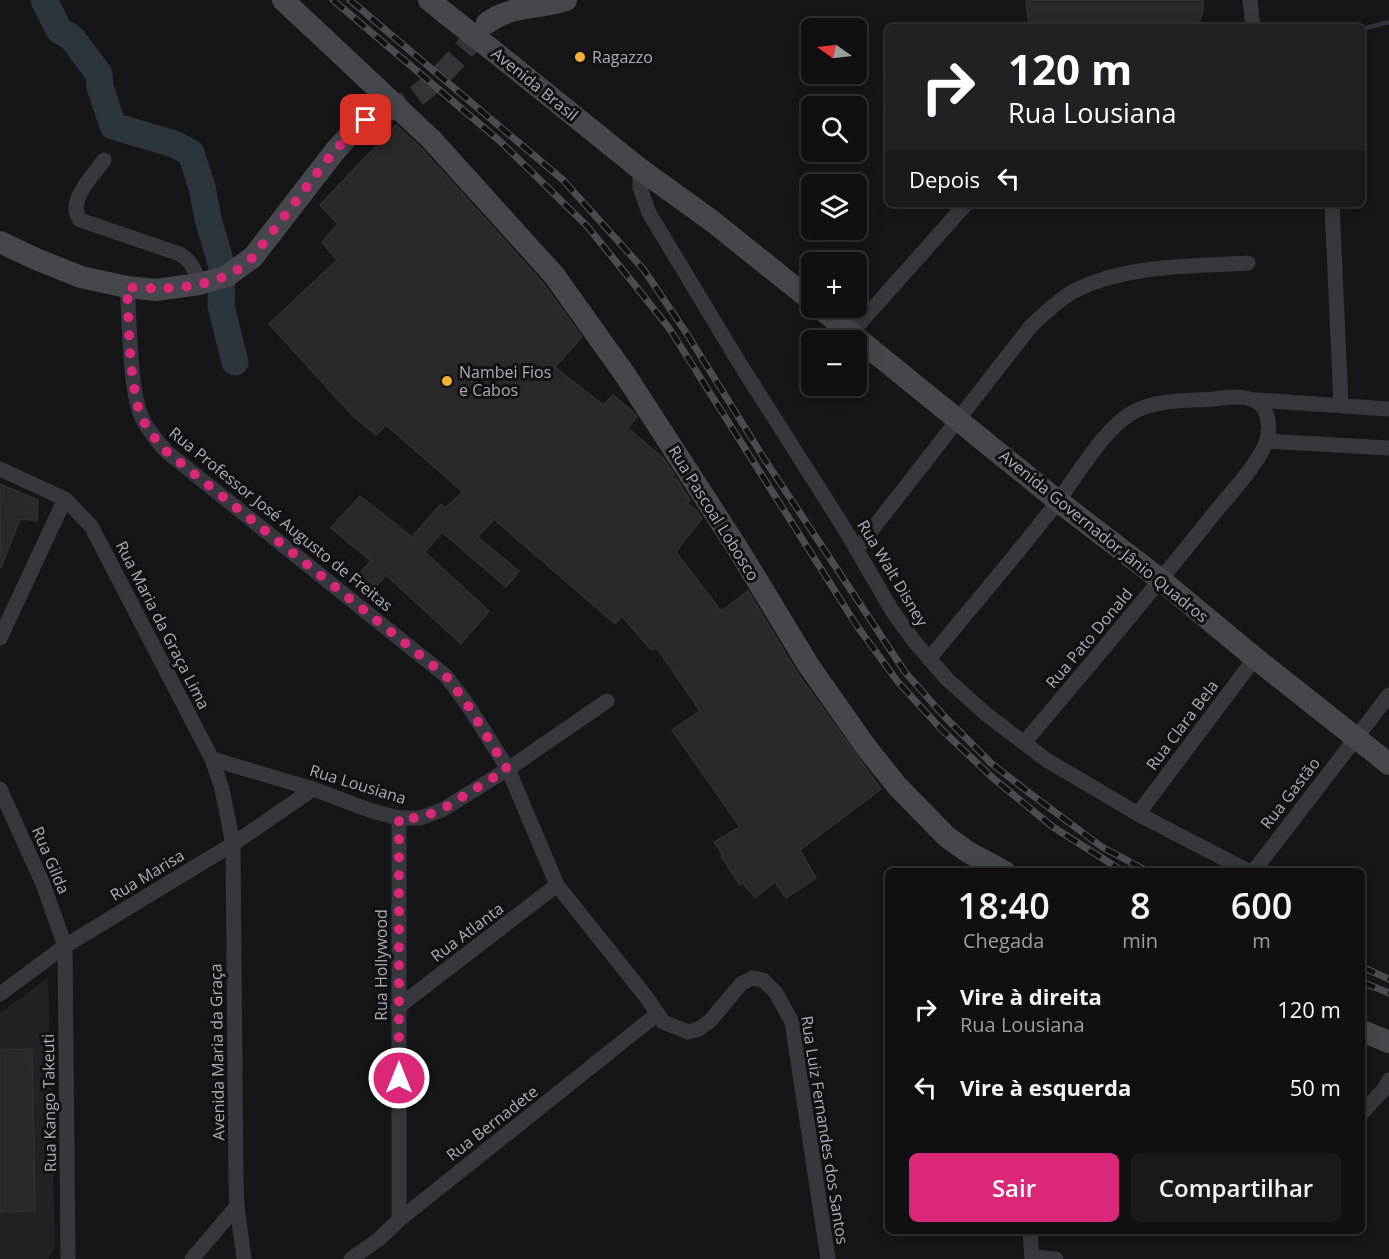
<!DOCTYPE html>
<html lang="pt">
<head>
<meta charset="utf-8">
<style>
  body { margin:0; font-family:"Open Sans",sans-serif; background:#19191b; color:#f1f3f6; height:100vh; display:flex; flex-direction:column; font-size:22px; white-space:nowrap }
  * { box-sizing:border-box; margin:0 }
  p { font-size:20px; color:#9c9d9f }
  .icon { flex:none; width:33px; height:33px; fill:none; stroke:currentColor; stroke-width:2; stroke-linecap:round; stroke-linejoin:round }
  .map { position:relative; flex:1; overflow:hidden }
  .side { position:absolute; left:885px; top:868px; width:480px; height:366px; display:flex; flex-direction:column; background:#101012; border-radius:9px; box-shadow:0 3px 15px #0003,0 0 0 2px #303032 }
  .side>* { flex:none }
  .top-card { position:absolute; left:885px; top:24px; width:480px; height:183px; border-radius:9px; box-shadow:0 3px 15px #0003,0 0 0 2px #303032; background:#202124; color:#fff; overflow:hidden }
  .needle { width:39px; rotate:284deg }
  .controls { position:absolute; left:801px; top:18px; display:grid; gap:12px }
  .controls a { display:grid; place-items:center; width:66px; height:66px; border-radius:9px; background:#101012; box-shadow:0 3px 15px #0003,0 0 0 2px #303032; font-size:30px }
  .pin { position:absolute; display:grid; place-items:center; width:51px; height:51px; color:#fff; margin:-26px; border-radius:12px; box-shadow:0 3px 9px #0006 }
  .me { position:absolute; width:66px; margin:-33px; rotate:0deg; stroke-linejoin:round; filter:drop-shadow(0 0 4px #0008) }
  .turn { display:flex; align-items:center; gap:21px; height:126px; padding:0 24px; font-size:27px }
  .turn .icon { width:78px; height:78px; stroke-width:2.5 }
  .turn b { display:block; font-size:42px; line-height:51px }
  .then { display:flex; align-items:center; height:57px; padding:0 24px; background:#0003; gap:12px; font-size:22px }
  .eta { display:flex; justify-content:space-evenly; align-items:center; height:102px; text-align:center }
  .eta b { font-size:36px; font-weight:600; line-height:42px }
  .button { display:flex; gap:12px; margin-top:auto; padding:12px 24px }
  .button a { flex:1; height:69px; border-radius:9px; background:#db2777; color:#fff; font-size:24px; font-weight:600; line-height:69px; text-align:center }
  .button a+a { background:#19191b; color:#f1f3f6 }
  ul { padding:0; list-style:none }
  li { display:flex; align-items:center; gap:18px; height:78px; padding:0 24px }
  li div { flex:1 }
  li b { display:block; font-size:22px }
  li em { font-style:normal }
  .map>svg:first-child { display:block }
</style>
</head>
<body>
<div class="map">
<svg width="1389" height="1259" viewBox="0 0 1389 1259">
  <rect width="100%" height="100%" fill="#161618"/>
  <!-- built -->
  <polygon fill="#222225" points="48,978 55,1247 48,1259 0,1259 0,1013"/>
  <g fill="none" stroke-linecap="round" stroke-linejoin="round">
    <!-- stream -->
    <polyline stroke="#2c353c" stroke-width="4.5" points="1362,29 1389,22"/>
    <!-- river -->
    <polyline stroke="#2c353c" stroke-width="27" points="44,0 59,30 72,38 99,74 100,87 113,126 174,144 191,153 202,187 208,219 222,267 221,306 235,362"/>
  </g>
  <!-- building -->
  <g fill="#29292c" stroke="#303034" stroke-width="1.5">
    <polygon points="1026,0 1203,0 1203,10 1198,27 1029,27"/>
    <polygon points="396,125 422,149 543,283 582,337 555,367 603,405 613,395 633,412 637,417 628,428 663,458 674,474 672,476 678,481 690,500 687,503 697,511 702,518 676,552 721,611 748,591 798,674 881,789 800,850 816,878 786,898 775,882 755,898 743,883 740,885 721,856 723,855 714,842 740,827 672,730 700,711 657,648 651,650 622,616 615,624 494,519 478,537 519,571 506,587 442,532 425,552 489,611 461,644 386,575 372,591 357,576 371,561 331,528 360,496 412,537 441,504 445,508 463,492 386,425 376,435 353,416 269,324 337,260 322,242 338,224 320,205"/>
    <polygon points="0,484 38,500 37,521 20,519 1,568"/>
    <polygon points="32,1049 35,1211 0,1212 0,1050"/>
  </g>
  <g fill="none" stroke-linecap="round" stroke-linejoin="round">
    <!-- secondary-tunnel -->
    <path stroke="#333438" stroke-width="22" stroke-dasharray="22 11" stroke-linecap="butt" d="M387,111c8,-4 17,-7 25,-12 29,-19 52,-50 75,-76"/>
    <!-- street -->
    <g stroke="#37383d" stroke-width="15">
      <polyline points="1250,0 1253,27"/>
      <path d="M104,160c-11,16 -38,41 -24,60l100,34c12,8 15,16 19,30"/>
      <polyline points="640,169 640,188 649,213 740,364 841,523 893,612 914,641 947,679 986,714 1045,759 1138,814 1250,872"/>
      <polyline points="1332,204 1341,405"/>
      <path d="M127,287c3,35 2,102 15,131 7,14 15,23 25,34l279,224 21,28 41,65 49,116 90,113 16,24 25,10 11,-3 11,-8 31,-37 11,-6 11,2 13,13 16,29 36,237"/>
      <polyline points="851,333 966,204"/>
      <polyline points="1257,400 1389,409"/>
      <polyline points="1267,441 1389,448"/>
      <polyline points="0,469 65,499 91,526 212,759 222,789 233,844 236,1183 237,1206 244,1259"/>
      <path d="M857,549l174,-223c14,-13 27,-26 43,-35 53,-27 116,-24 174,-28"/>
      <polyline points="0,638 65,499"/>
      <path d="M929,659c43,-53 88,-104 129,-158 21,-28 43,-68 72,-87 23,-15 57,-13 84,-15 14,-2 36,-5 47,6 8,9 9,23 6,34 -6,23 -40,58 -55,77 -61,77 -125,152 -188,227"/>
      <polyline points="212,759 313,789 372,811 399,818 420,818 442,810 508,769 607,701"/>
      <polyline points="0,789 43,884 65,946 68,1259"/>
      <polyline points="1138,814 1255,658"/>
      <polyline points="1253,872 1389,695"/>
      <polyline points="0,994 65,946 233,844 313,789"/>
      <polyline points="398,1007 557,885"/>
      <polyline points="1362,1113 1384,1089 1389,1080"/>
      <polyline points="399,1220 399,818"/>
      <polyline points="1030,1232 1032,1259"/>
      <polyline points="1032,1257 1056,1259"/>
      <polyline points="192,1259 237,1206"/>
      <polyline points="351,1259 379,1239 399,1220 656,1015"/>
    </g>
    <!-- secondary -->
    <g stroke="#45474d" stroke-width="22">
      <polyline points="283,0 362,74"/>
      <polyline points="429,0 445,13"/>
      <path d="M487,23c23,-18 53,-14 79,-23"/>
      <polyline points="491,49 640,169 712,221 812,301"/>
      <polyline points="432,140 554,275 626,376 738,549 809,666 866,747 897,786 947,837 968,852 1005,872"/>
      <polyline points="0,242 36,259 81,277 127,287 156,290 199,284 227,276 253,257 335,151 352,132 366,120 387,111"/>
      <polyline points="820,308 1058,501 1161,580 1255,658 1389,764"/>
      <polyline points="1362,1031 1389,1042"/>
    </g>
    <defs>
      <g id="rail">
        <polyline points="333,0 501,142 587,226 630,279 669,328 857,626 898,682 942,730 994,779 1053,827 1124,872"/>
        <polyline points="350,0 563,180 644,270 687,334 765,460 905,672 943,715 991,763 1032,795 1102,847 1149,872"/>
        <polyline points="1362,967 1389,979"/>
        <polyline points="1362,982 1389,993"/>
      </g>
    </defs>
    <!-- rail casing -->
    <use href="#rail" stroke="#4a4c52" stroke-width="7"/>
    <!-- rail -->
    <use href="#rail" stroke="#111113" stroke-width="4.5" stroke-dasharray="14" stroke-linecap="butt"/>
    <!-- secondary-bridge -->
    <g stroke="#45474d" stroke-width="22">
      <polyline points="445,13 491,49"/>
      <polyline points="362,74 432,140"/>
    </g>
  </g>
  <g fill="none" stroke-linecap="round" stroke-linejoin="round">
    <!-- route -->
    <path stroke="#db2777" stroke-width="10" stroke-dasharray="0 18" d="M366,120l-32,31 -81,106c-8,7 -17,15 -27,19 -31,13 -66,14 -99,11 2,35 2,102 15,131 7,14 15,23 25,34l279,224 21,28 40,65 -66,41 -21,8h-21v260"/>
  </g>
  <!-- markers -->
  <g fill="#f2b134" stroke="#111113" stroke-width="2">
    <circle cx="580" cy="57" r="6"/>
    <circle cx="447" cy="381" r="6"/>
  </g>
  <g text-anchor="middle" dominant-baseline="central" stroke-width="6" stroke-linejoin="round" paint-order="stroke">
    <!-- poi labels -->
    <g font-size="16" fill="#a8adb8" stroke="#111113" text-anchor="start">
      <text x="592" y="57">Ragazzo</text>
      <text x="459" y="372">Nambei Fios<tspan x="459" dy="18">e Cabos</tspan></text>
    </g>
    <!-- street labels -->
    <g font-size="16" fill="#a8adb8" stroke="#111113">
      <text transform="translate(535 84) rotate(39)">Avenida Brasil</text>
      <text transform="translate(714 513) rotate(58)">Rua Pascoal Lobosco</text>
      <text transform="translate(281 519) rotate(39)">Rua Professor José Augusto de Freitas</text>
      <text transform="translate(1104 536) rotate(39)">Avenida Governador Jânio Quadros</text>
      <text transform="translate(893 573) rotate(59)">Rua Walt Disney</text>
      <text transform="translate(163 625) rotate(63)">Rua Maria da Graça Lima</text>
      <text transform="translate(1089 638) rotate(-50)">Rua Pato Donald</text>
      <text transform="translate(1182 725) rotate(-53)">Rua Clara Bela</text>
      <text transform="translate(358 784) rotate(17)">Rua Lousiana</text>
      <text transform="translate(1290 793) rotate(-52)">Rua Gastão</text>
      <text transform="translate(51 860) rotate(67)">Rua Gilda</text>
      <text transform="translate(147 875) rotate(-31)">Rua Marisa</text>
      <text transform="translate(467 932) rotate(-37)">Rua Atlanta</text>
      <text transform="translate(381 965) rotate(-90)">Rua Hollywood</text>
      <text transform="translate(217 1052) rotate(-91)">Avenida Maria da Graça</text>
      <text transform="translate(49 1103) rotate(-91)">Rua Kango Takeuti</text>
      <text transform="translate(492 1123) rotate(-38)">Rua Bernadete</text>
      <text transform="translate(825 1130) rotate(81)">Rua Luiz Fernandes dos Santos</text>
    </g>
  </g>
</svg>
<div class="controls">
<a><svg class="needle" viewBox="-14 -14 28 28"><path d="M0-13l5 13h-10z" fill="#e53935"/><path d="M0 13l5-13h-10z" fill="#9c9d9f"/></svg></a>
<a><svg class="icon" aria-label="search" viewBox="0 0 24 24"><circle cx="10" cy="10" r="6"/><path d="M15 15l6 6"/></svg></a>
<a><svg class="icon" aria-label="layers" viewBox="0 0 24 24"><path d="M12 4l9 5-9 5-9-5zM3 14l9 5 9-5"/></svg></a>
<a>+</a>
<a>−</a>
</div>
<div class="pin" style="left:366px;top:120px;background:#d93025"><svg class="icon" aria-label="arrive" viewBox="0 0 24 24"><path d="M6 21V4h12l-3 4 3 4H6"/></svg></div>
<svg class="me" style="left:399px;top:1078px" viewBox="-20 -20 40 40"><circle r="17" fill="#db2777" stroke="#fff" stroke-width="3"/><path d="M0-11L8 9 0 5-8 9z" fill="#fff"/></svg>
<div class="top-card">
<div class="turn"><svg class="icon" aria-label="right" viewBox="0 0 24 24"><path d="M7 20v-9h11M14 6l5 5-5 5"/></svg><div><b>120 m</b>Rua Lousiana</div></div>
<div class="then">Depois<svg class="icon" aria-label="left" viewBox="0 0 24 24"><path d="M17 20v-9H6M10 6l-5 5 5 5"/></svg></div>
</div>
<section class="side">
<div class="eta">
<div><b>18:40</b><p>Chegada</p></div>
<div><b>8</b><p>min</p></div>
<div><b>600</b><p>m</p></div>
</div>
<ul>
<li><svg class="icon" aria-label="right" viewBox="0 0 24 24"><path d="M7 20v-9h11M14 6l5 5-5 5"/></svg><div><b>Vire à direita</b><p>Rua Lousiana</p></div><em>120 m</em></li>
<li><svg class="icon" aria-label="left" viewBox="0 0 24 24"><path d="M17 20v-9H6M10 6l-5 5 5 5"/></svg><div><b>Vire à esquerda</b></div><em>50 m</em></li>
</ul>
<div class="button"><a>Sair</a><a>Compartilhar</a></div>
</section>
</div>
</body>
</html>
